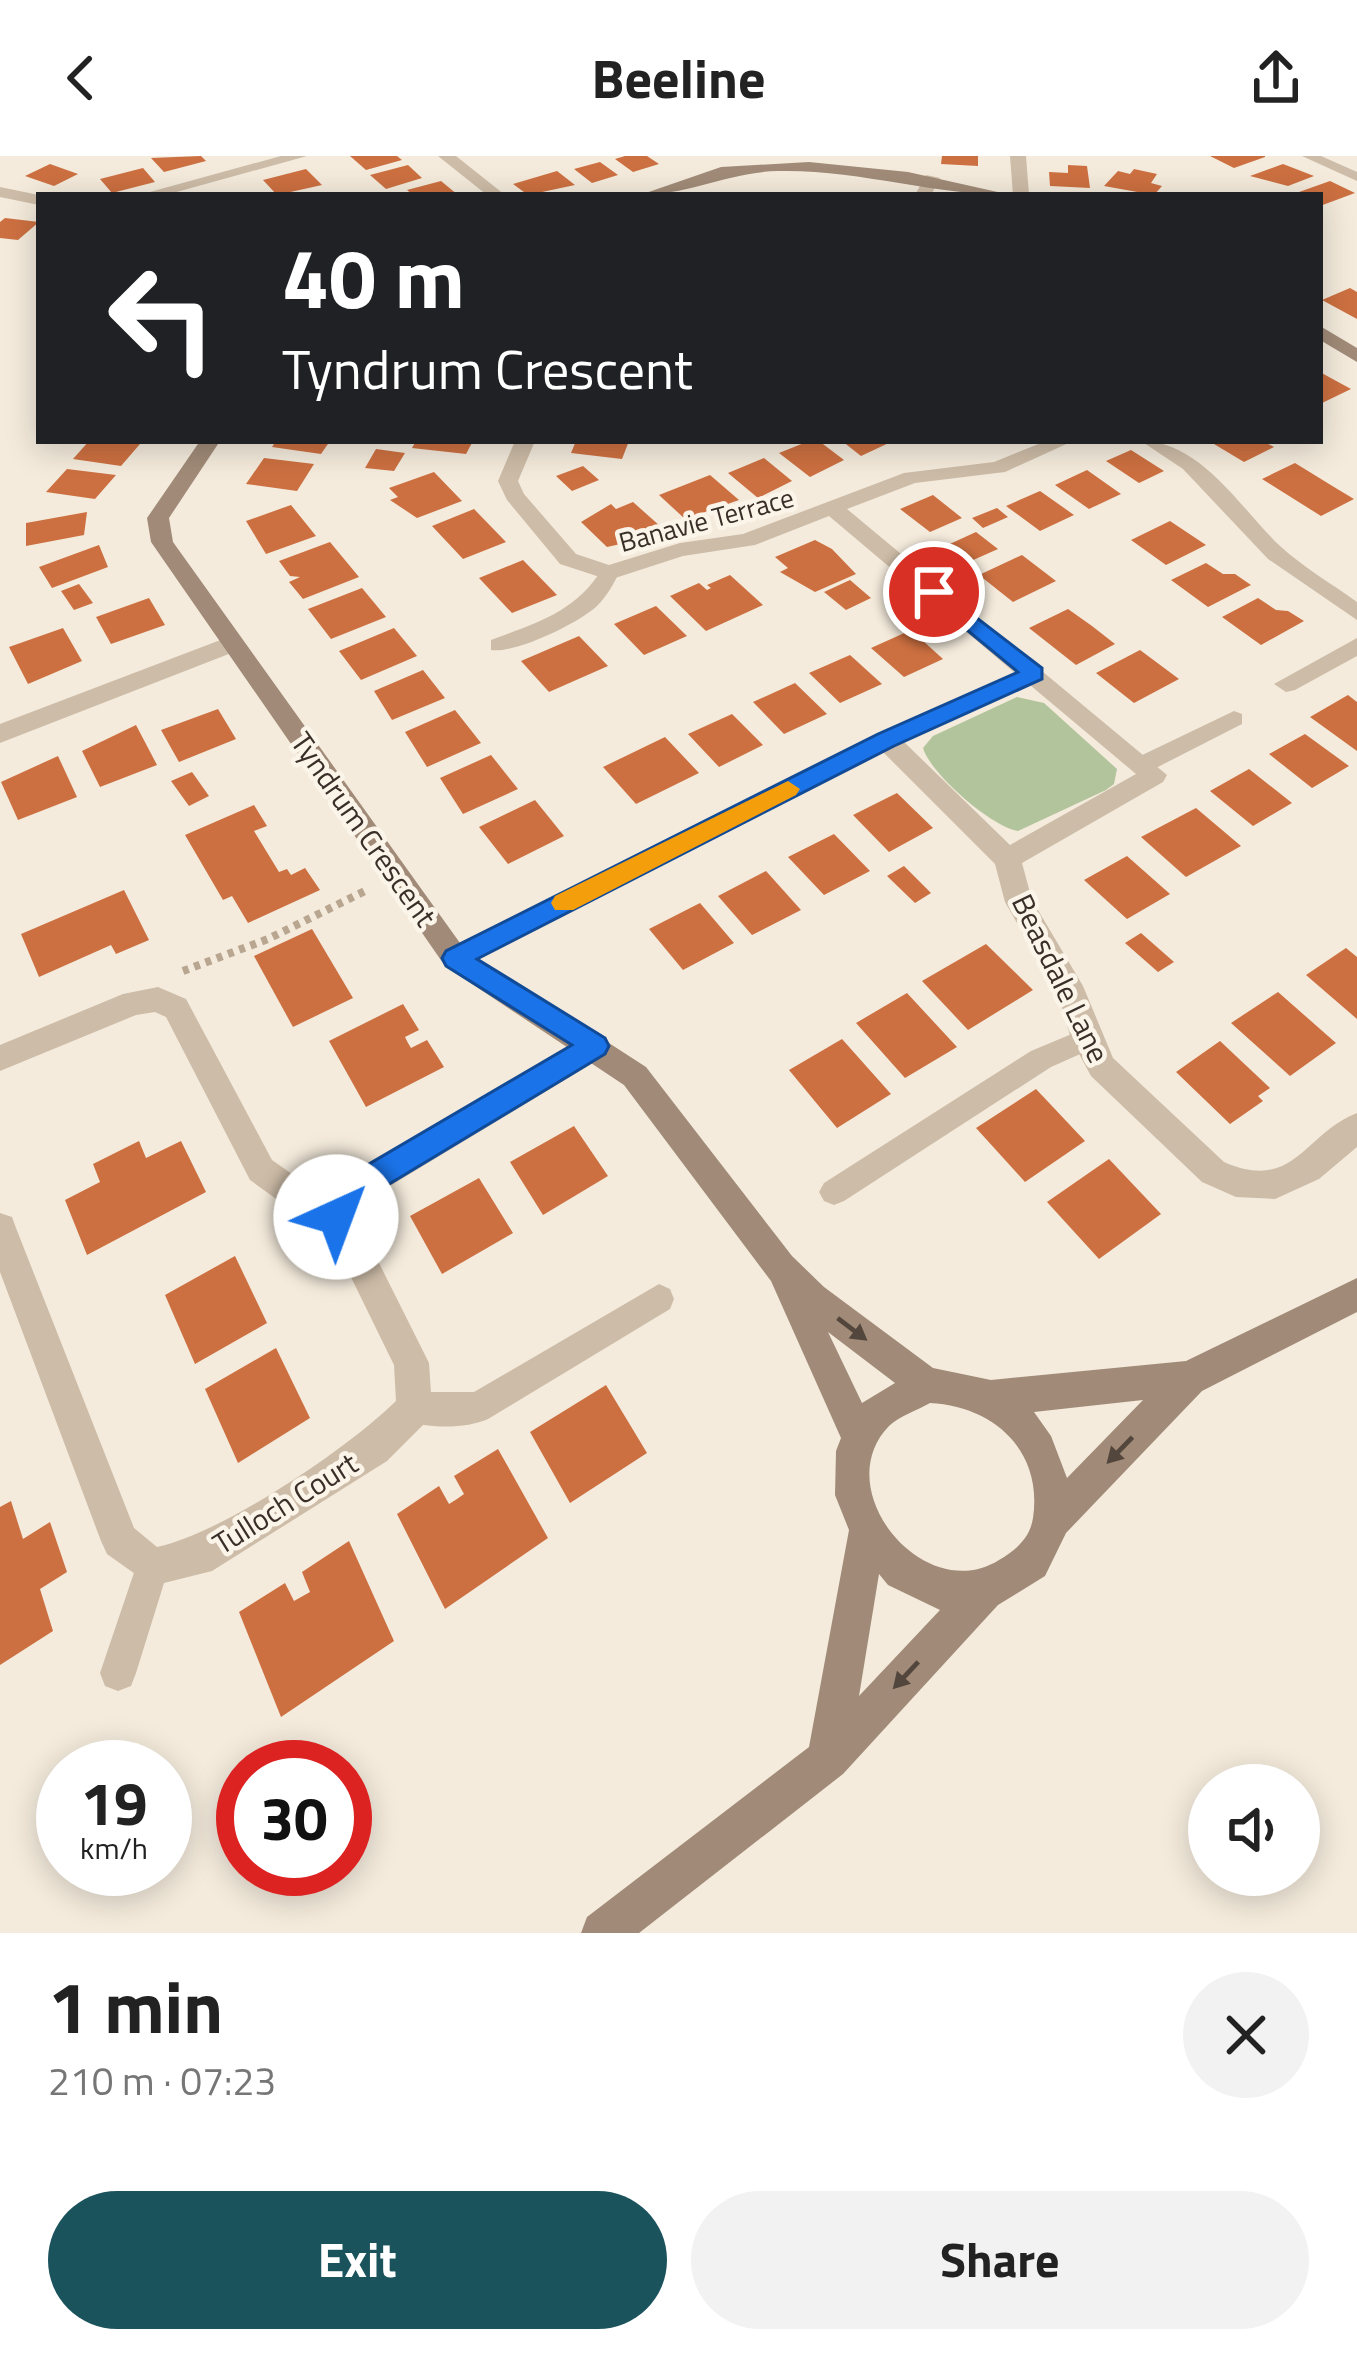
<!DOCTYPE html>
<html lang="en">
<head>
<meta charset="utf-8">
<style>
  body { margin:0; font-family:"Titillium Web",sans-serif; background:#f2f2f2; color:#222; height:100vh; display:flex; flex-direction:column; font-size:45px; white-space:nowrap }
  * { box-sizing:border-box; margin:0 }
  p { font-size:39px; color:#767676 }
  .icon { flex:none; width:66px; height:66px; fill:none; stroke:currentColor; stroke-width:2; stroke-linecap:round; stroke-linejoin:round }
  .map { position:relative; height:1777px; overflow:hidden }
  .panel { display:flex; flex-direction:column; background:#fff; flex:1 }
  .panel>* { flex:none }
  .guide { position:absolute; left:36px; top:36px; width:1287px; height:252px; border-radius:0px; box-shadow:0 6px 30px #0003; background:#202124; color:#fff; overflow:hidden }
  .tools { position:absolute; left:1188px; top:1608px; display:grid; gap:24px }
  .tools a { display:grid; place-items:center; width:132px; height:132px; border-radius:50%; background:#fff; box-shadow:0 6px 30px #0003; font-size:60px }
  .speed { position:absolute; left:36px; top:1584px; display:flex; gap:24px; font-size:60px; font-weight:700; text-align:center }
  .speed>* { display:grid; place-content:center; width:156px; height:156px; border-radius:50%; background:#fff; box-shadow:0 6px 30px #0003; line-height:1 }
  .speed small { font-size:30px; font-weight:400 }
  .speed .limit { border:18px solid #d22; background:#fff; color:#111 }
  .pin { position:absolute; display:grid; place-items:center; width:102px; height:102px; color:#fff; margin:-51px; border:6px solid #fff; border-radius:50%; box-shadow:0 3px 12px #0007 }
  .me { position:absolute; width:132px; margin:-66px; rotate:43deg; stroke-linejoin:round; filter:drop-shadow(0 0 9px #0008) }
  .turn { display:flex; align-items:center; gap:42px; height:252px; padding:0 48px; font-size:54px }
  .turn .icon { width:156px; height:156px; stroke-width:2.5 }
  .turn b { display:block; font-size:84px; line-height:102px }
  .round { display:grid; place-items:center; flex:none; width:126px; height:126px; border-radius:63px; background:#f2f2f2 }
  .head { display:flex; align-items:center; justify-content:space-between; height:204px; padding:0 48px }
  h1 { font-size:72px; font-weight:700; line-height:90px }
  .cta { display:flex; gap:24px; margin-top:auto; padding:24px 48px }
  .cta a { flex:1; height:138px; border-radius:72px; background:#1b535d; color:#fff; font-size:48px; font-weight:700; line-height:138px; text-align:center }
  .cta a+a { background:#f2f2f2; color:#222 }
  header { display:flex; justify-content:space-between; align-items:center; height:156px; padding:0 48px; background:#fff; font-size:54px; font-weight:700 }
  .map>svg:first-child { display:block }
</style>
</head>
<body>
<header><svg class="icon" aria-label="back" viewBox="0 0 24 24"><path d="M15 5l-7 7 7 7"/></svg>Beeline<svg class="icon" aria-label="share" viewBox="0 0 24 24"><path d="M12 15V3M7 8l5-5 5 5M5 13v7h14v-7"/></svg></header>
<div class="map">
<svg width="1357" height="1777" viewBox="0 0 1357 1777">
  <rect width="100%" height="100%" fill="#f4ebdc"/>
  <!-- green -->
  <path fill="#b2c49b" d="M1017,541l27,6 73,66 -3,15 -8,6 -88,41c-27,-4 -88,-58 -95,-83l10,-12z"/>
  <!-- building -->
  <g fill="#cd7041">
    <polygon points="201,0 206,5 164,16 151,2"/>
    <polygon points="350,0 397,0 402,4 366,14"/>
    <polygon points="625,0 647,0 659,8 633,16 615,3"/>
    <polygon points="942,0 978,0 978,10 941,8"/>
    <polygon points="1210,0 1265,0 1265,1 1234,12"/>
    <polygon points="600,6 618,19 592,27 574,13"/>
    <polygon points="50,8 78,18 54,30 25,20"/>
    <polygon points="1283,8 1314,20 1288,30 1250,20"/>
    <polygon points="408,9 422,22 386,33 370,19"/>
    <polygon points="1068,9 1087,10 1090,32 1050,30 1049,16 1068,17"/>
    <polygon points="143,12 155,26 112,37 100,23"/>
    <polygon points="306,13 322,29 277,39 263,24"/>
    <polygon points="1134,13 1157,18 1151,27 1162,30 1154,39 1104,30 1118,15 1130,18"/>
    <polygon points="557,15 575,29 528,39 513,28"/>
    <polygon points="441,25 458,39 413,39 407,34"/>
    <polygon points="1330,25 1355,37 1320,50 1320,39 1299,36"/>
    <polygon points="5,62 39,66 18,84 0,82 0,66"/>
    <polygon points="1350,132 1357,136 1357,163 1322,144"/>
    <polygon points="1320,216 1329,221 1351,233 1320,248"/>
    <polygon points="89,285 119,285 140,288 121,310 73,303"/>
    <polygon points="276,285 330,285 321,298 272,291"/>
    <polygon points="416,285 473,285 466,298 412,292"/>
    <polygon points="576,285 629,285 622,303 571,297"/>
    <polygon points="809,285 819,285 844,304 810,321 779,297"/>
    <polygon points="842,285 893,285 861,300"/>
    <polygon points="1209,285 1263,285 1274,291 1244,306"/>
    <polygon points="376,293 405,297 394,315 365,312"/>
    <polygon points="1131,294 1164,315 1139,327 1106,305"/>
    <polygon points="264,302 314,308 297,335 246,328"/>
    <polygon points="764,302 792,325 758,342 728,317"/>
    <polygon points="1295,307 1334,331 1354,343 1321,360 1262,323"/>
    <polygon points="583,310 599,324 572,335 556,320"/>
    <polygon points="67,313 116,319 95,343 46,336"/>
    <polygon points="1087,314 1121,338 1089,353 1055,329"/>
    <polygon points="434,316 462,345 417,362 390,344 398,341 389,332"/>
    <polygon points="710,319 739,344 685,363 659,339"/>
    <polygon points="1040,335 1074,359 1040,375 1006,350"/>
    <polygon points="933,339 962,362 930,376 900,353"/>
    <polygon points="633,346 660,370 625,387 607,391 581,366 611,348 616,353"/>
    <polygon points="291,349 316,380 266,398 246,365"/>
    <polygon points="997,352 1008,361 983,372 972,362"/>
    <polygon points="474,353 506,386 463,403 432,370"/>
    <polygon points="87,356 84,379 26,390 26,367"/>
    <polygon points="1170,365 1206,389 1166,409 1131,384"/>
    <polygon points="976,376 998,393 962,409 941,392"/>
    <polygon points="815,384 832,393 856,418 815,436 780,416 788,412 775,401"/>
    <polygon points="330,386 359,421 303,443 289,426 300,421 290,420 279,405"/>
    <polygon points="99,389 108,411 52,432 39,411"/>
    <polygon points="1022,399 1056,425 1013,446 979,419"/>
    <polygon points="523,404 557,439 512,457 479,422"/>
    <polygon points="1206,407 1223,418 1235,418 1251,429 1208,451 1171,424"/>
    <polygon points="730,419 763,449 706,475 670,440 699,427 707,434 711,432 707,429"/>
    <polygon points="850,424 871,442 846,454 824,436"/>
    <polygon points="79,428 93,447 74,454 61,435"/>
    <polygon points="362,432 386,461 331,483 308,453"/>
    <polygon points="149,442 165,469 111,488 96,461"/>
    <polygon points="1258,442 1276,454 1288,455 1304,465 1261,489 1222,461"/>
    <polygon points="656,450 687,480 644,499 614,468"/>
    <polygon points="1068,453 1092,470 1115,488 1076,509 1029,472"/>
    <polygon points="63,472 82,505 28,528 9,491"/>
    <polygon points="394,472 417,500 361,524 339,495"/>
    <polygon points="911,474 943,503 904,521 871,492"/>
    <polygon points="579,480 608,510 549,536 521,505"/>
    <polygon points="1140,494 1179,523 1134,547 1096,517"/>
    <polygon points="850,499 882,528 840,547 809,517"/>
    <polygon points="423,514 445,542 392,564 374,535"/>
    <polygon points="795,527 827,558 784,578 753,546"/>
    <polygon points="1348,539 1357,546 1357,595 1310,561"/>
    <polygon points="218,553 236,583 179,606 161,574"/>
    <polygon points="455,554 481,587 427,611 405,576"/>
    <polygon points="732,558 763,589 719,611 688,578"/>
    <polygon points="136,569 157,609 100,631 82,595"/>
    <polygon points="1305,578 1349,610 1312,632 1269,598"/>
    <polygon points="665,581 699,617 636,648 603,611"/>
    <polygon points="491,599 518,633 463,658 440,622"/>
    <polygon points="58,600 77,641 18,664 1,626"/>
    <polygon points="1249,613 1292,647 1253,670 1210,635"/>
    <polygon points="192,616 209,640 189,650 171,625"/>
    <polygon points="897,637 933,672 889,696 853,659"/>
    <polygon points="535,644 564,680 508,708 479,671"/>
    <polygon points="254,649 267,670 254,675 279,716 287,713 291,719 305,712 320,734 248,767 232,740 223,744 185,679"/>
    <polygon points="1196,652 1241,690 1186,721 1141,681"/>
    <polygon points="834,678 870,715 824,739 788,701"/>
    <polygon points="1127,700 1170,738 1127,763 1084,724"/>
    <polygon points="904,710 931,737 915,747 887,720"/>
    <polygon points="766,715 801,754 752,779 718,740"/>
    <polygon points="124,734 149,784 116,798 111,789 39,821 21,778"/>
    <polygon points="700,747 734,787 683,814 649,773"/>
    <polygon points="312,773 353,842 293,871 254,800"/>
    <polygon points="1141,777 1174,806 1158,816 1125,787"/>
    <polygon points="986,788 1033,834 968,874 922,825"/>
    <polygon points="1346,792 1357,801 1357,863 1306,819"/>
    <polygon points="1278,836 1336,887 1290,920 1231,867"/>
    <polygon points="907,837 957,891 905,922 856,867"/>
    <polygon points="403,848 419,874 405,881 408,887 411,892 427,884 444,911 366,951 329,885"/>
    <polygon points="842,883 891,938 837,972 789,914"/>
    <polygon points="1220,885 1270,932 1258,940 1263,945 1230,968 1176,916"/>
    <polygon points="1036,933 1085,985 1025,1026 976,972"/>
    <polygon points="574,970 608,1020 543,1059 510,1006"/>
    <polygon points="139,985 146,1002 181,985 206,1036 87,1099 65,1044 100,1026 93,1008"/>
    <polygon points="1109,1003 1161,1058 1099,1103 1047,1046"/>
    <polygon points="479,1022 513,1077 442,1118 410,1060"/>
    <polygon points="235,1100 267,1167 195,1208 165,1139"/>
    <polygon points="276,1192 310,1262 238,1307 205,1233"/>
    <polygon points="606,1229 647,1297 570,1347 530,1276"/>
    <polygon points="498,1293 548,1382 445,1453 397,1358 439,1330 449,1348 457,1343 464,1338 454,1320"/>
    <polygon points="11,1345 23,1383 50,1366 67,1416 40,1433 53,1475 0,1509 0,1351"/>
    <polygon points="349,1385 394,1485 281,1561 239,1456 285,1427 294,1445 310,1436 302,1416"/>
  </g>
  <g fill="none" stroke-linecap="round" stroke-linejoin="round">
    <!-- path -->
    <polyline stroke="#b9a691" stroke-width="8" stroke-dasharray="6 6" stroke-linecap="butt" points="183,815 268,783 367,734"/>
    <!-- lane -->
    <g fill="#cdbca7" fill-rule="evenodd">
      <polygon points="1302,0 1321,0 1357,16 1357,25"/>
      <path d="M609,411l10,6c-6,12 -12,23 -22,33 -18,17 -82,48 -106,44v-10c45,-17 85,-28 111,-71z"/>
      <polygon points="1234,555 1242,558 1242,568 1150,615 1134,615 1131,609 1134,603"/>
      <polygon points="1086,872 1096,875 1099,883 1096,891 1051,911 844,1045 834,1049 824,1045 819,1036 824,1027 1031,895"/>
      <path d="M659,1128l11,5 4,10 -4,10 -182,110c-22,10 -63,10 -85,0l-5,-11 5,-11 11,-5h60z"/>
      <polygon points="152,1394 164,1399 169,1411 136,1517 131,1530 118,1535 105,1530 100,1517 140,1399"/>
    </g>
    <!-- street -->
    <g fill="#cdbca7" fill-rule="evenodd">
      <polygon points="281,0 307,0 166,39 139,39"/>
      <polygon points="438,0 456,0 505,39 487,39"/>
      <polygon points="1010,0 1026,0 1029,39 1013,39"/>
      <polygon points="926,19 940,22 931,39 915,39"/>
      <polygon points="0,31 39,39 39,49 0,41"/>
      <path d="M515,285h20l-17,40 6,13 52,60 33,11 71,-22 63,-9 161,-61 90,-11 52,-21h27l-68,31 -90,11 -68,26 320,266 -4,7 -141,81 10,37 51,86 30,72 111,104c71,31 80,-29 133,-49v34l-38,32 -44,20 -39,-2 -34,-15 -111,-106 -20,-37 -12,-42 -54,-95 -10,-38 -112,-112 -418,214h-20l-4,-8 4,-8 432,-216 138,-61 -186,-157 -74,29 -72,11 -74,24 -49,-16 -53,-64 -9,-19zM1030,529l106,89 -126,71 -106,-103z"/>
      <path d="M1141,285c60,0 99,67 139,105 23,21 52,38 77,56v18l-89,-61 -85,-90z"/>
      <polygon points="231,480 239,482 239,494 0,587 0,568"/>
      <polygon points="1357,482 1357,500 1295,534 1286,536 1274,528"/>
      <path d="M158,831l28,12 86,161 27,19 31,8 254,-150 11,-4 11,4 4,9 -4,9 -254,154 77,154 3,45 -5,13 -40,40 -175,110 -60,15 -45,-32 -6,-13 -101,-269v-59l12,4 4,11 118,300 23,19c66,-14 190,-98 239,-146l-2,-36 -74,-151 -41,-13 -29,-21 -84,-163 -11,-5 -19,3 -136,56v-26l123,-51z"/>
    </g>
    <!-- secondary -->
    <g fill="#a18b78" fill-rule="evenodd">
      <path d="M809,6l99,10 103,23c-78,0 -154,-26 -233,-24 -48,1 -91,24 -138,24l81,-28z"/>
      <polygon points="1320,170 1357,192 1357,206 1320,184"/>
      <path d="M200,285h20l-51,77 4,24 292,408 181,117 146,189 32,31 109,81 58,12 195,-19 171,-83v34l-155,79 -136,142 -21,43 -47,29 -155,169 -204,159h-58l6,-16 222,-170 40,-217 -14,-35 1,-44 5,-13 -70,-157 -147,-196 -179,-119 -294,-424 -4,-24zM828,1176l67,51 -33,20zM1143,1244l-76,78 -16,-42 -17,-24zM930,1247c63,3 113,47 103,115 -3,20 -17,32 -34,42 -74,47 -172,-70 -110,-134 10,-10 29,-16 41,-23zM879,1418l9,11 52,25 -81,86z"/>
    </g>
  </g>
  <!-- one-way arrows -->
  <defs><path id="oneway-solid" d="M-6-.8H1V-3.2L6.5 0L1 3.2V.8H-6Z" transform="scale(3)"/></defs>
  <g fill="#53463c">
    <use href="#oneway-solid" transform="translate(852 1173) rotate(37)"/>
    <use href="#oneway-solid" transform="translate(1120 1294) rotate(134)"/>
    <use href="#oneway-solid" transform="translate(906 1519) rotate(133)"/>
  </g>
  <!-- route -->
  <polygon fill="#1a73e8" stroke="#114b97" stroke-width="3" points="934,429 1042,512 1042,523 894,590 477,803 605,882 609,890 605,898 356,1048 346,1071 336,1075 325,1071 321,1048 335,1028 572,889 446,810 442,802 446,795 878,578 1018,516 927,441 927,431"/>
  <!-- slow -->
  <polygon fill="#f59e0b" points="788,625 800,633 796,639 573,754 555,754 551,747 555,740"/>
  <g text-anchor="middle" dominant-baseline="central" stroke-width="9" stroke-linejoin="round" paint-order="stroke">
    <!-- far-street labels -->
    <g font-size="27" fill="#392f28" stroke="#fbf4e9">
      <text transform="translate(706 363) rotate(-15)">Banavie Terrace</text>
    </g>
    <!-- street labels -->
    <g font-size="30" fill="#392f28" stroke="#fbf4e9">
      <text transform="translate(364 673) rotate(55)">Tyndrum Crescent</text>
      <text transform="translate(1061 822) rotate(64)">Beasdale Lane</text>
      <text transform="translate(285 1347) rotate(-32)">Tulloch Court</text>
    </g>
  </g>
</svg>
<div class="tools">
<a><svg class="icon" aria-label="sound" viewBox="0 0 24 24"><path d="M4 9h4l5-4v14l-5-4H4zM17 9q2 3 0 6"/></svg></a>
</div>
<div class="speed"><div>19<small>km/h</small></div><div class="limit">30</div></div>
<div class="pin" style="left:934px;top:436px;background:#d93025"><svg class="icon" aria-label="arrive" viewBox="0 0 24 24"><path d="M6 21V4h12l-3 4 3 4H6"/></svg></div>
<svg class="me" style="left:336px;top:1061px" viewBox="-20 -20 40 40"><circle r="19" fill="#fff"/><path d="M0-13L10 11 0 6-10 11z" fill="#1a73e8"/></svg>
<div class="guide">
<div class="turn"><svg class="icon" aria-label="left" viewBox="0 0 24 24"><path d="M17 20v-9H6M10 6l-5 5 5 5"/></svg><div><b>40 m</b>Tyndrum Crescent</div></div>
</div>
</div>
<section class="panel">
<div class="head"><div><h1>1 min</h1><p>210 m · 07:23</p></div><a class="round"><svg class="icon" aria-label="close" viewBox="0 0 24 24"><path d="M6 6l12 12M18 6L6 18"/></svg></a></div>
<div class="cta"><a>Exit</a><a>Share</a></div>
</section>
</body>
</html>
